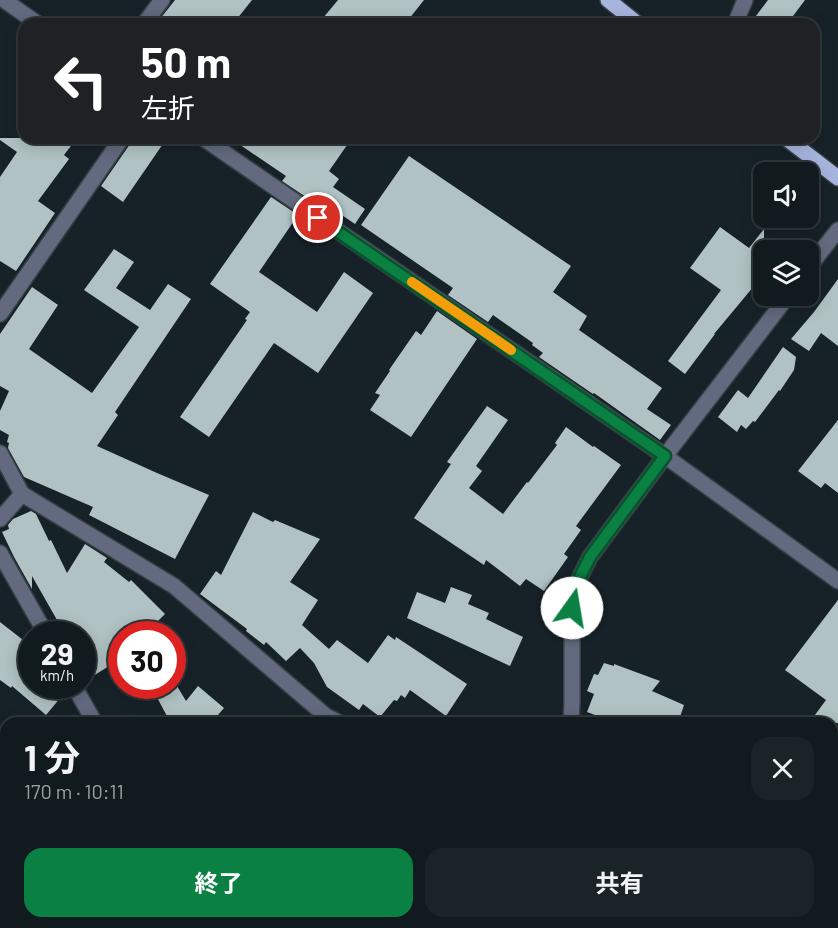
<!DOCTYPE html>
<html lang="ja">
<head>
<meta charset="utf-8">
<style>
  body { margin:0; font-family:Barlow,"Noto Sans JP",sans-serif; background:#1a2327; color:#f1f3f6; height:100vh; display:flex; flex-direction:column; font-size:22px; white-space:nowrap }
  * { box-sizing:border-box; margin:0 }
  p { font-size:20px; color:#9ca1a4 }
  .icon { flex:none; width:33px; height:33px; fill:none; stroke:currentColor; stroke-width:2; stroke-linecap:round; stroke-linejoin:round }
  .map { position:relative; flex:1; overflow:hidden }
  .details { position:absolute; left:0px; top:717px; width:838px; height:212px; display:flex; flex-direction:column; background:#111a1e; border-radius:18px 18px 0 0; box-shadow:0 3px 15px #0003,0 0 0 2px #30383c }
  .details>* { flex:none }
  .hud { position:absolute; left:18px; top:18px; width:802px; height:126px; border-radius:18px; box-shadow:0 3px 15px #0003,0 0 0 2px #30383c; background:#202124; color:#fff; overflow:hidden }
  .tools { position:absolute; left:753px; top:162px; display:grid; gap:12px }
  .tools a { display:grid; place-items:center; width:66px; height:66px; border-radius:12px; background:#111a1e; box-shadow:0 3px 15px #0003,0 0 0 2px #30383c; font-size:30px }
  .speed { position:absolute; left:18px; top:621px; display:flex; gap:12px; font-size:30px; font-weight:700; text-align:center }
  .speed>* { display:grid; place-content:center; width:78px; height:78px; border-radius:50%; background:#111a1e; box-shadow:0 3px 15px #0003,0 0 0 2px #30383c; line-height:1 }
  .speed small { font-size:15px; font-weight:400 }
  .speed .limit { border:9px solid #d22; background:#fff; color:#111 }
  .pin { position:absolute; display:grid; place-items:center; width:51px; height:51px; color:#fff; margin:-26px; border:3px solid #fff; border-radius:50%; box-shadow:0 2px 6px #0007 }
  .me { position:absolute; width:66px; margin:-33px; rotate:13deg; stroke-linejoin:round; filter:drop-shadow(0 0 4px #0008) }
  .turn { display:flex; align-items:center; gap:21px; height:126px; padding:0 24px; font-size:27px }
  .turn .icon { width:78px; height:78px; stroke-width:2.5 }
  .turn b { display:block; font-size:42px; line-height:51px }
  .round { display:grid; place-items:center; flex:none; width:63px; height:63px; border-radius:18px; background:#1a2327 }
  .overview { display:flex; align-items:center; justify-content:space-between; height:102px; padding:0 24px }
  h1 { font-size:36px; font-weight:700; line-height:45px }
  .cta { display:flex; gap:12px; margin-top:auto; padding:12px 24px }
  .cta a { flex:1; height:69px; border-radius:18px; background:#0b8043; color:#fff; font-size:24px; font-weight:700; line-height:69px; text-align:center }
  .cta a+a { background:#1a2327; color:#f1f3f6 }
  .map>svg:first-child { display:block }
</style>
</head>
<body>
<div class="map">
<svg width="838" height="928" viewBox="0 0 838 928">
  <rect width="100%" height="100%" fill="#172228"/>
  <!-- building -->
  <g fill="#b0c2c3">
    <polygon points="175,0 252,0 233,24 156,24"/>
    <polygon points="338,0 424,0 405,24 318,24"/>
    <polygon points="768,0 805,0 787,24 750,24"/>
    <polygon points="0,138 77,138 64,155 69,159 38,201 55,213 16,271 0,261 0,177 17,152 0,140"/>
    <polygon points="132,138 167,138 123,202 101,186 130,144"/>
    <polygon points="230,138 352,138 329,171 339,179 333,187 365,209 355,224 312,195 309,199 282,181 286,176"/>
    <polygon points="409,156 571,266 553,292 587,316 579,330 662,388 647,409 671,425 660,440 594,393 593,394 539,357 543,353 532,345 533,343 493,315 488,322 448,295 453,288 361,225"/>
    <polygon points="271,197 298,215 259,272 317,312 344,272 373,293 318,373 274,343 209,437 180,417 247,320 245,319 250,312 210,284"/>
    <polygon points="720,227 749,248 764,229 764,274 714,334 715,334 685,374 668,361 721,290 690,268"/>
    <polygon points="114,249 134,262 116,288 150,310 168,284 191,299 115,412 118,415 97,446 157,473 209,495 175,559 89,515 93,507 24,477 8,448 9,443 7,442 9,435 0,430 0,411 9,391 0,386 0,334 32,287 58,305 29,349 92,393 139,327 84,290"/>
    <polygon points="838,279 838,346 821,333 809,351 791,339 814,312"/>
    <polygon points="437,311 477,339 411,437 370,410 380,395 375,393 390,371 389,370 416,331 421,335"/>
    <polygon points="783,347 796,357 794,370 780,391 779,390 755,422 753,421 746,429 741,425 737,432 718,417 738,390 748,398"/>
    <polygon points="487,406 508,420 476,466 482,471 469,488 503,514 527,482 528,483 557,445 555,443 566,427 593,447 594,446 621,465 576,526 581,530 564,554 568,557 544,591 526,579 520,586 486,560 484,565 414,518 451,464 447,462"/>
    <polygon points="838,420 838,493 825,483 821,488 798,471"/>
    <polygon points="31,511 36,514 49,541 51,540 67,573 85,544 107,558 104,562 129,582 131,580 165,614 145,634 123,634 122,631 122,658 93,676 82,662 82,634 65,634 32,576 32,589 14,557 2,532 9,529 8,525 13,519"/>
    <polygon points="253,512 273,522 275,520 320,539 290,582 318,600 302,625 329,649 337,640 368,663 388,635 395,640 396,637 467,684 446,716 410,690 405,698 401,695 397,701 394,700 380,717 363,704 359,710 327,687 314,663 300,648 286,661 266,642 264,645 246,631 247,629 200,594 216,571 221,575"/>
    <polygon points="451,587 472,595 468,604 489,613 486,619 523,637 510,666 407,618 417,592 445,603"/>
    <polygon points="838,600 838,723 809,723 826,700 785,670"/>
    <polygon points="0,622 32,647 32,686 64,686 66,691 46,715 12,686 11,688 0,680"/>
    <polygon points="604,663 614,666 614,664 660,681 652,691 684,705 678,723 601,723 603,718 587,712 594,694 587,691 594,674 598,675"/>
    <polygon points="151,686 177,686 186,701 198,686 224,708 211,723 167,723 169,720"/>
  </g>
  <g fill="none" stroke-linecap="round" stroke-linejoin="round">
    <defs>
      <g id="street">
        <polyline points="4,0 38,24"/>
        <polyline points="144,24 162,0"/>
        <polyline points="735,24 745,0"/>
        <polyline points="203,138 665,456 838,581"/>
        <polyline points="808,268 838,230"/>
        <polyline points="0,314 122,138"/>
        <polyline points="0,453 22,494"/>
        <polyline points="0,519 22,494 174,586 326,716 340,723"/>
        <polyline points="0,553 46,634"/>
        <polyline points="74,686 95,723"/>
        <polyline points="571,723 572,702 572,593 590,557 665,456 788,296"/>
        <polyline points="0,843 6,849"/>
        <polyline points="0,896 6,890"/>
        <polyline points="832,908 838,910"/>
        <polyline points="82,922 87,928"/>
        <polyline points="257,922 263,928"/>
        <polyline points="598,922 604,928"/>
        <polyline points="179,928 183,922"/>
        <polyline points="527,928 531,922"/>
        <polyline points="614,928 623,922"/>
      </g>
      <g id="primary">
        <polyline points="608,0 638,24"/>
        <polyline points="786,138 838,178"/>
      </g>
    </defs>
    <!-- street casing -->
    <use href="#street" stroke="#354045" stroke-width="18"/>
    <!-- primary casing -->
    <use href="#primary" stroke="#354045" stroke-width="18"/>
    <!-- street -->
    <use href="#street" stroke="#63697e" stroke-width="15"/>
    <!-- primary -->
    <use href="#primary" stroke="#a7b4de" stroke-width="15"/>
  </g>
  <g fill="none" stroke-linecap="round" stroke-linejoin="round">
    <defs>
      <polyline id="route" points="318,218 665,456 590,557 572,593 572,608"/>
    </defs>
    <!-- route casing -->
    <use href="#route" stroke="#07532c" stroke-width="15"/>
    <!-- route -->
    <use href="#route" stroke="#0b8043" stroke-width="10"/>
    <!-- slow -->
    <polyline stroke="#f59e0b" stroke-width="10" points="412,282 511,350"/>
  </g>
</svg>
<div class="tools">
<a><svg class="icon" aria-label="sound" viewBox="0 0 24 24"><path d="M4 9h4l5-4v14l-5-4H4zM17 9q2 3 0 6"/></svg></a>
<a><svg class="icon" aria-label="layers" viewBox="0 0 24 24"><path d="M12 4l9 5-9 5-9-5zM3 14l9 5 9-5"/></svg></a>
</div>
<div class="speed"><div>29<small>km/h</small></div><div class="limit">30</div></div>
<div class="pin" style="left:318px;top:218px;background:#d93025"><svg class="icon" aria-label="arrive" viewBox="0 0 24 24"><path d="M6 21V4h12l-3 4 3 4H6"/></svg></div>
<svg class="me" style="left:572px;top:608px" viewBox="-20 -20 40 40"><circle r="19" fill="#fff"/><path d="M0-13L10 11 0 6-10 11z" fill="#0b8043"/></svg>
<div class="hud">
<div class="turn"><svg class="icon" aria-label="left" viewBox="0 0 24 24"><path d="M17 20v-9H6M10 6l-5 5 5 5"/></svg><div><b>50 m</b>左折</div></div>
</div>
<section class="details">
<div class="overview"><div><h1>1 分</h1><p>170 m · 10:11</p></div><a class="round"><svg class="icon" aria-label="close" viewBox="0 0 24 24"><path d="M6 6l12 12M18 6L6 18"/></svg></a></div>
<div class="cta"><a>終了</a><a>共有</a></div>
</section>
</div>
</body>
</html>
